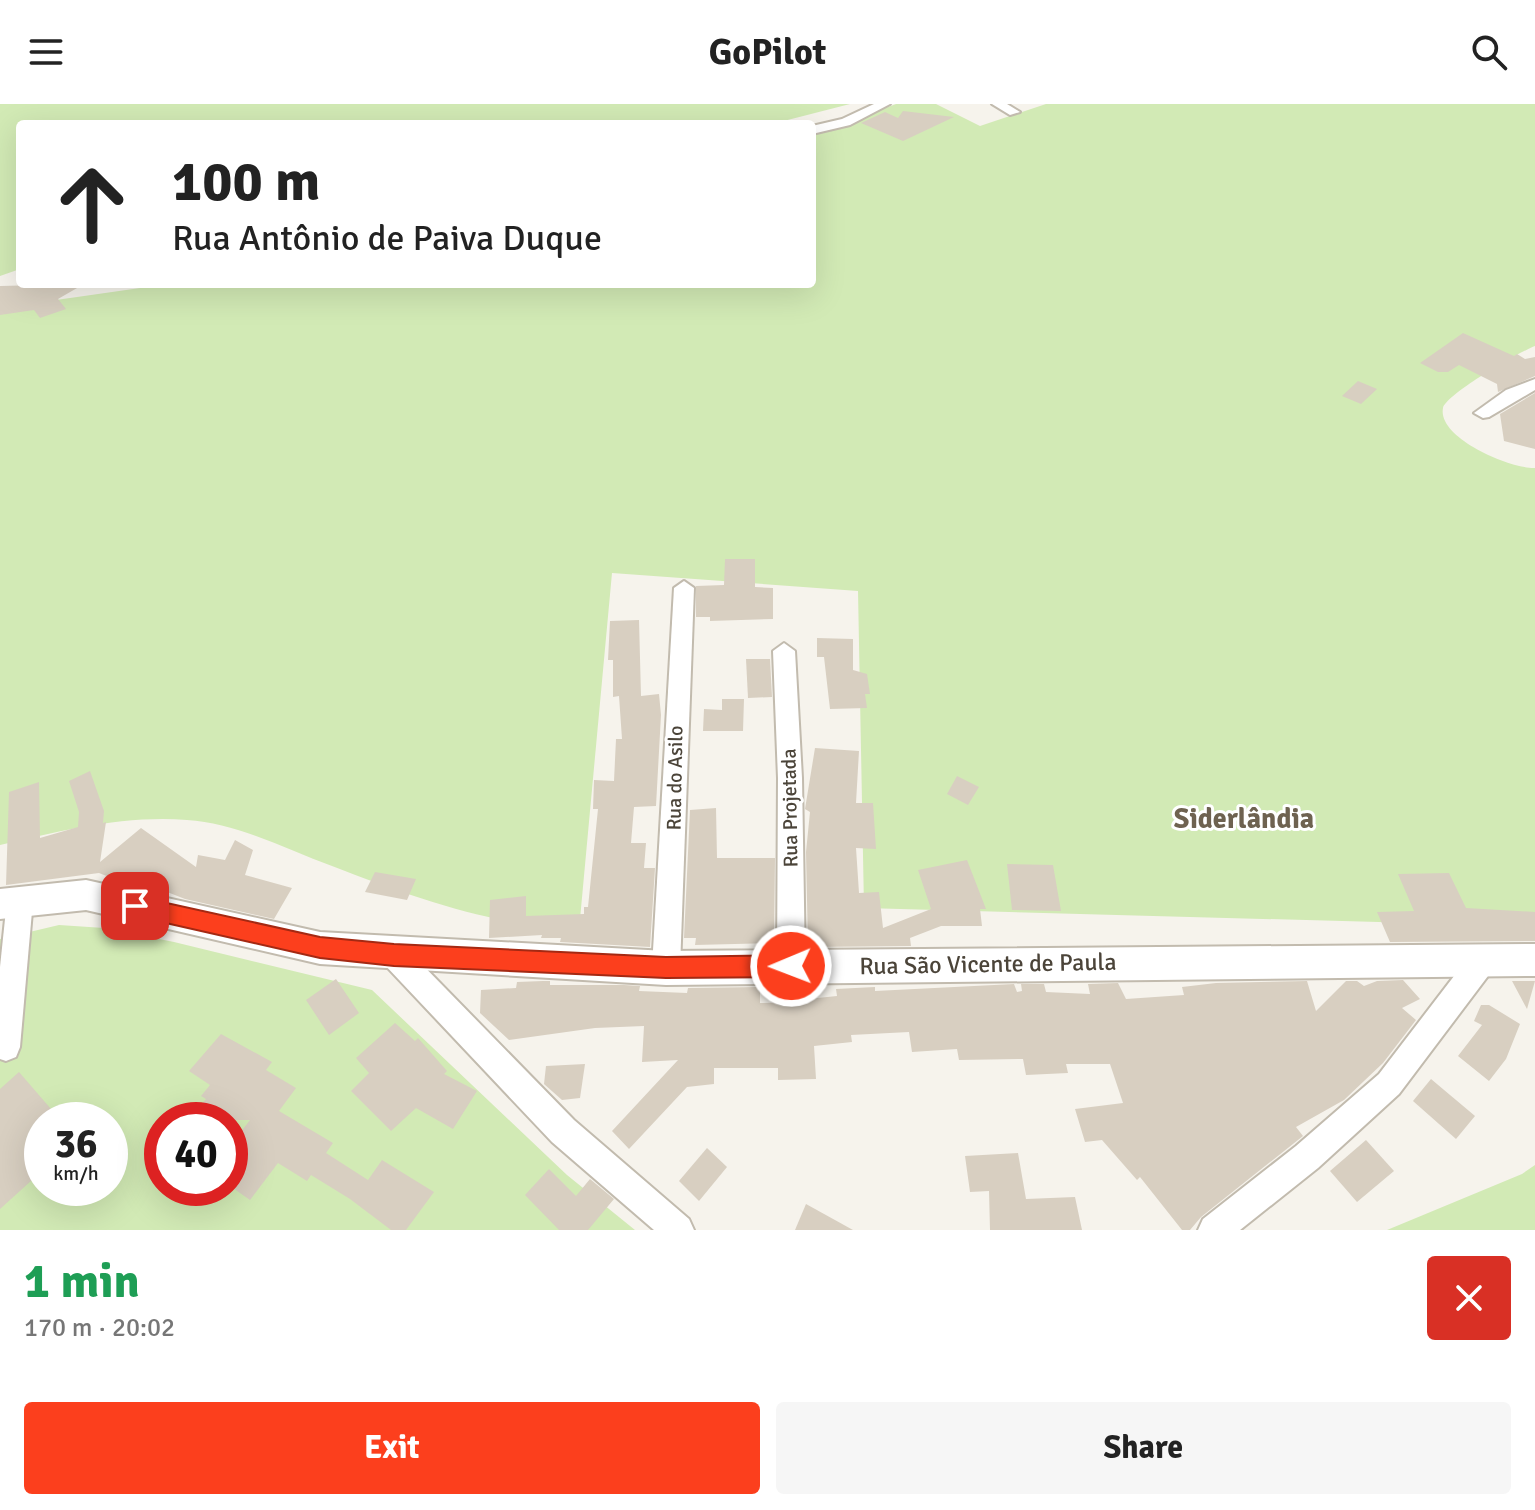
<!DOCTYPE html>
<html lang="en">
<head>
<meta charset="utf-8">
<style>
  body { margin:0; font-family:Signika,sans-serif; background:#f6f6f6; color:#222; height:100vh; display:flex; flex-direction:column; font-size:30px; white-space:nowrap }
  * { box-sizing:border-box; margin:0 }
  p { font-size:26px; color:#767676 }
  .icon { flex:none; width:44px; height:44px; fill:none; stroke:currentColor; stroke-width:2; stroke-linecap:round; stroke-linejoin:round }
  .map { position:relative; height:1126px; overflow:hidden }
  .sheet { display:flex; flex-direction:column; background:#fff; flex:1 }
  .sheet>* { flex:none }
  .hud { position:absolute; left:16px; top:16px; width:800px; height:168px; border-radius:8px; box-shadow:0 8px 32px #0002; background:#fff; color:#222; overflow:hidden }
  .speed { position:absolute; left:24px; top:998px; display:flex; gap:16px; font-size:40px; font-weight:700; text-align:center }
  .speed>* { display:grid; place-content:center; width:104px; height:104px; border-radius:50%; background:#fff; box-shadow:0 8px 32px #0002; line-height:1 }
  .speed small { font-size:20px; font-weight:400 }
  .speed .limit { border:12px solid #d22; background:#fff; color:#111 }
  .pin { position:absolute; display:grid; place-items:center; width:68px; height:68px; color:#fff; margin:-34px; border-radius:16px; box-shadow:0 4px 12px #0006 }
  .me { position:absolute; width:88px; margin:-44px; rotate:269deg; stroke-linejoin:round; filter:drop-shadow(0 0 6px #0008) }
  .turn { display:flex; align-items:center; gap:28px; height:168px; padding:0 24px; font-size:36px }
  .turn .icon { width:104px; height:104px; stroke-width:2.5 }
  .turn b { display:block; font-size:56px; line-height:68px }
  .round { display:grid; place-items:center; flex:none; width:84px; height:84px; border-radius:8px; background:#f6f6f6 }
  .headline { display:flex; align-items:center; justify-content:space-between; height:136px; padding:0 24px }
  h1 { font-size:48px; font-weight:800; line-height:60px; color:#1e9e55 }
  .primary-button { display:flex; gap:16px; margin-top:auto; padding:16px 24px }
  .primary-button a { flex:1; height:92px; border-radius:8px; background:#fc3f1d; color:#fff; font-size:32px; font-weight:800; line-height:92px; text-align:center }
  .primary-button a+a { background:#f6f6f6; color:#222 }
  header { display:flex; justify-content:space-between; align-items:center; height:104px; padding:0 24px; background:#fff; font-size:36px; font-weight:800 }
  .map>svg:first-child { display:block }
</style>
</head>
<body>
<header><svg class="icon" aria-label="menu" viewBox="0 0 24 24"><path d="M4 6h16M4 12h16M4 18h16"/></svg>GoPilot<svg class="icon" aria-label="search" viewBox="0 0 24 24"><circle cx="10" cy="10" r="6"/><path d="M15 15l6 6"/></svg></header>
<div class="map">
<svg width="1535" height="1126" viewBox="0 0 1535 1126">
  <rect width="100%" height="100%" fill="#f6f3ec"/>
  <!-- green -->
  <g fill="#d2eab5" fill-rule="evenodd">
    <polygon points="0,0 850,0 772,20 20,20 20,165 0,172"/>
    <path d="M896,0h40l44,22 66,-22h489v242c-16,6 -88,48 -92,62 -6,30 68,61 92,60v454l-48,3 -623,-17 -6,-317 -246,-18 -33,357c-92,-6 -161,-31 -247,-64 -46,-17 -95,-43 -145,-46 -63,-5 -126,11 -187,25v-537l168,-24h644v-148z"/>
    <path d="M59,821l45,3 70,14 198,48 195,185 68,55h-635v-291zM42,1016h68v68h-68zM162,1016h68v68h-68z"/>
    <polygon points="1535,1061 1535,1126 1387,1126 1522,1070"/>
  </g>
  <!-- building -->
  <g fill="#d8cfc1">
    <polygon points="903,7 954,13 903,37 861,19 885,8 898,14"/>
    <polygon points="84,180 58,195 66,205 40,214 34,206 0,211 0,182"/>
    <polygon points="1463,229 1514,252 1517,250 1525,255 1535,253 1535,272 1498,288 1497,280 1459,261 1448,268 1438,268 1420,259"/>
    <polygon points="1358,277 1377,285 1361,300 1342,292"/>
    <polygon points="1535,289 1535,345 1504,337 1500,310"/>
    <polygon points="725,455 755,455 755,483 773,484 773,515 710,517 710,513 696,513 696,482 724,481"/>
    <polygon points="639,516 641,592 659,590 661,611 656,702 634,703 631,739 646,739 644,764 655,764 650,843 560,838 561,834 541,834 542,831 489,834 490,796 526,792 526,812 584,810 584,803 588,803 598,705 593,705 594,676 614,677 616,635 622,635 619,592 613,593 613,556 608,556 610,517"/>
    <polygon points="817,534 853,535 853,566 867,570 870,590 865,590 867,604 830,605 824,553 817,553"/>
    <polygon points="746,555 770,555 772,593 748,594"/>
    <polygon points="722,595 744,595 743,627 703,627 704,605 722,606"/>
    <polygon points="815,644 859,647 856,699 873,699 876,745 856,744 859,789 879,788 883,824 931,805 918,766 967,756 986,805 980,805 982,822 941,822 910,834 911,842 808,843 806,748 810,708 805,705"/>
    <polygon points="90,667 104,707 103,719 106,718 100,758 141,724 196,763 198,751 225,756 235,736 253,746 245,771 292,784 274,815 185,795 152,782 148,787 137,784 99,769 6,781 9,688 39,678 40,734 78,723 79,708 69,677"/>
    <polygon points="957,672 979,683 968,701 947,690"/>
    <polygon points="716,704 717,754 775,754 774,839 695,841 696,834 684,834 690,706"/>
    <polygon points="1007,760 1053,761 1061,807 1012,806"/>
    <polygon points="375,768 416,775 407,796 365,788"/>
    <polygon points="1449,769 1466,804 1535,808 1535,837 1390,838 1377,808 1414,807 1398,770"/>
    <polygon points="336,875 359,909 329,931 306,896"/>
    <polygon points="1403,876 1420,895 1402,904 1416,916 1383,959 1344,996 1296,1023 1303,1032 1201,1113 1190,1126 1182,1126 1140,1073 1137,1076 1102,1036 1085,1038 1075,1005 1123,999 1110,960 1066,960 1068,969 1026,971 1023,955 959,956 957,945 912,948 909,928 851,931 852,938 814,942 816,975 778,976 778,964 714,964 714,980 687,983 629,1045 612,1027 678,956 642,958 644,922 595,924 509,936 480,909 481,886 516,884 517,878 543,877 550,877 550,881 624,881 640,882 639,887 687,889 688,884 760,883 760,899 808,898 808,895 837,892 836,885 875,883 875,887 1014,880 1017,888 1022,887 1021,880 1044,880 1046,888 1090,890 1088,880 1118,879 1126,895 1184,891 1182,883 1216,879 1307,877 1316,907 1346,877 1357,877 1364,882 1377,877"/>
    <polygon points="1512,877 1535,877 1527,905"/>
    <polygon points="1481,901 1489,901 1520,920 1506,955 1489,977 1458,952 1482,921 1474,917"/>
    <polygon points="395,919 415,937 418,934 447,967 444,970 477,987 453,1025 416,1004 391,1027 351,987 369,969 356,954"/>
    <polygon points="221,930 272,958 266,966 296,984 279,1007 333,1039 326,1049 368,1076 382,1056 434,1088 406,1126 391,1126 350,1095 311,1071 307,1077 278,1059 250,1096 230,1082 230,1042 250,1016 207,1016 195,1008 206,995 201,992 210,981 189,967"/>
    <polygon points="585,960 580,994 562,996 544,980 546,962"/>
    <polygon points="19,968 51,1005 42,1013 42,1067 0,1105 0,985"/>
    <polygon points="1431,975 1475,1012 1456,1035 1413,997"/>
    <polygon points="1366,1036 1394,1067 1357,1098 1330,1067"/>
    <polygon points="707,1044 727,1063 699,1097 679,1077"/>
    <polygon points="1018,1049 1026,1095 1075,1093 1082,1126 990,1126 989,1087 970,1088 965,1052"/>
    <polygon points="549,1065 576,1092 590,1075 614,1095 588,1126 559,1126 525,1091"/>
    <polygon points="806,1100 853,1126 795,1126"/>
  </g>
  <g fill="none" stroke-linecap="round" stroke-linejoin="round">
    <defs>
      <g id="minor">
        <polygon points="874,0 890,0 850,21 812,30 812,22 842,15"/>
        <polygon points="992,0 1007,0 1020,8 1010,11"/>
        <polygon points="1535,275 1535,286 1489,313 1483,314 1474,309 1506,286"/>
        <polygon points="684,477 694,484 680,864 676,873 666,877 656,873 652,864 674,484"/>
        <polygon points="784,539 795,547 802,674 805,862 801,871 791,875 781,871 777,862 778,674 773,547"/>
        <polygon points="20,784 29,788 33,796 20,943 16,953 6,957 0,955 0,863 7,796 11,788"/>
        <polygon points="394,838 404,842 574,1016 689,1115 694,1126 654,1126 552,1038 384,860 380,851 384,842"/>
        <polygon points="1484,842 1494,846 1498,855 1494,864 1399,990 1318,1064 1240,1126 1198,1126 1203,1115 1296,1042 1379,970 1474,846"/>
      </g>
      <polygon id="tertiary" points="86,776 320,828 666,847 1535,840 1535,872 666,881 320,860 86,806 0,815 0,785"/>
    </defs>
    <!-- minor casing -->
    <use href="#minor" stroke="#c2bbae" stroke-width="4"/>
    <!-- tertiary casing -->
    <use href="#tertiary" stroke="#c2bbae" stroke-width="4"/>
    <!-- minor -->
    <use href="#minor" fill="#fff" fill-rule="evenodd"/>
    <!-- tertiary -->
    <use href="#tertiary" fill="#fff" fill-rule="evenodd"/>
  </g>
  <!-- route -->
  <polygon fill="#fc3f1d" stroke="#a42913" stroke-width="2" points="135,792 320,833 394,840 666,853 791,851 799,854 803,862 799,869 791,873 666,874 394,862 320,854 135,812 127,809 124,802 127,795"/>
  <g text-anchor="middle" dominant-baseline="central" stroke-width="6" stroke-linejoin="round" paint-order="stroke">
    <!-- street labels -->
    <g font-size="20" fill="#4b4439" stroke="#fff">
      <text transform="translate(675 674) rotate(-89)">Rua do Asilo</text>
      <text transform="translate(790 704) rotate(-91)">Rua Projetada</text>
    </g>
    <!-- near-street labels -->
    <g font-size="24" fill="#4b4439" stroke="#fff">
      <text transform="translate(988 860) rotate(-1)">Rua São Vicente de Paula</text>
    </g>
    <!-- district labels -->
    <g font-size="28" font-weight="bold" fill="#6e6250" stroke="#fff">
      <text x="1244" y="715">Siderlândia</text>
    </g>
  </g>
</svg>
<div class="speed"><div>36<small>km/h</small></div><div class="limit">40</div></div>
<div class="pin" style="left:135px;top:802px;background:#d93025"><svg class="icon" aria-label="arrive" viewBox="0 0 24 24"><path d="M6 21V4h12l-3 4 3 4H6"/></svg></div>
<svg class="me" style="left:791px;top:862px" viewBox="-20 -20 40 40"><circle r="17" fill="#fc3f1d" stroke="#fff" stroke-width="3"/><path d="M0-11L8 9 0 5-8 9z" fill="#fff"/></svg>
<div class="hud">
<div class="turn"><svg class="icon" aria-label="ahead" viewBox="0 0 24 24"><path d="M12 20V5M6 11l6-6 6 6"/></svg><div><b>100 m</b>Rua Antônio de Paiva Duque</div></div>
</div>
</div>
<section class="sheet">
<div class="headline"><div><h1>1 min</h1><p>170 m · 20:02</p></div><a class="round" style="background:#d93025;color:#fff"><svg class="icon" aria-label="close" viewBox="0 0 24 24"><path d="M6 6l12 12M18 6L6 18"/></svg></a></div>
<div class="primary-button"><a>Exit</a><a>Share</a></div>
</section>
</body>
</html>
